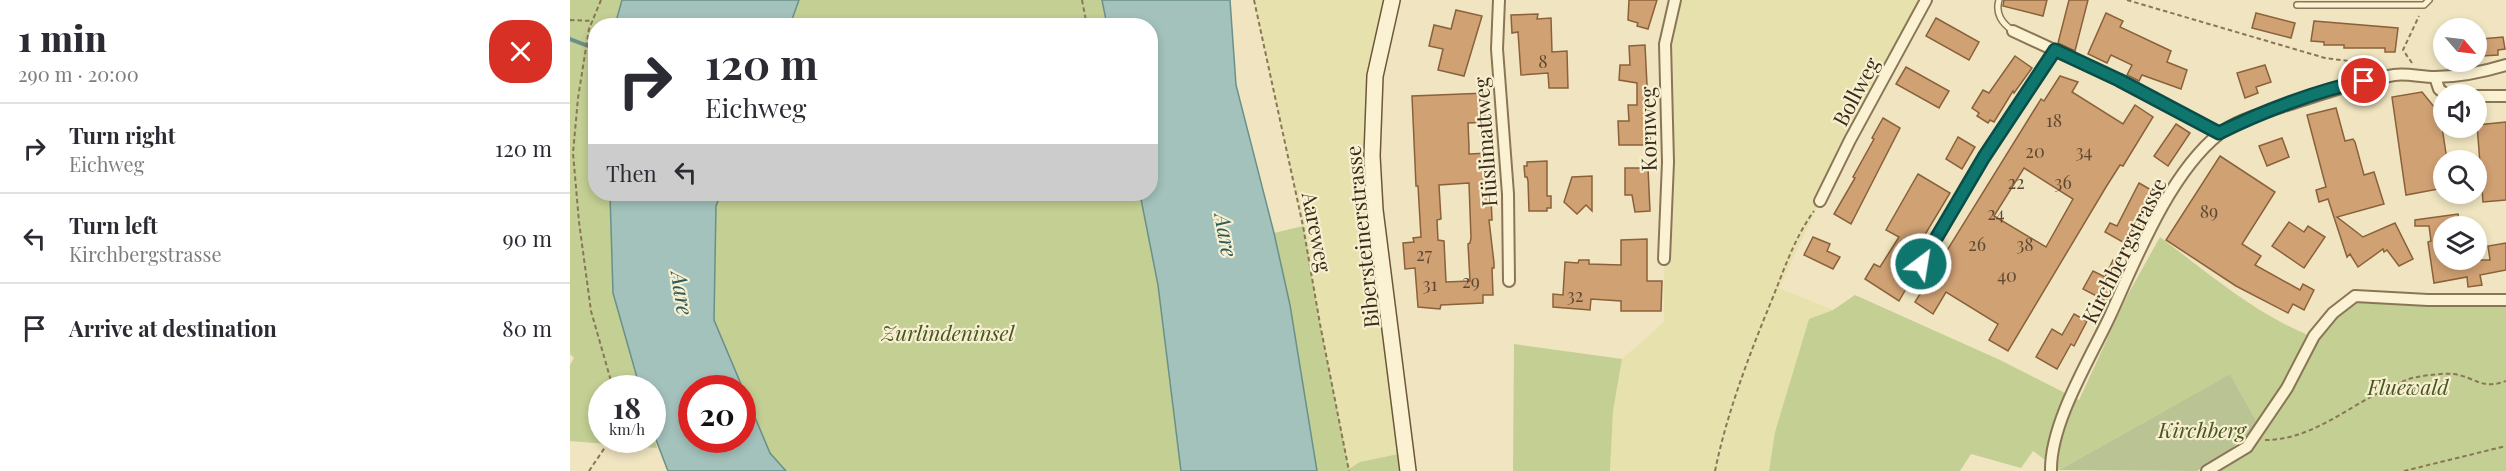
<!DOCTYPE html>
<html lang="en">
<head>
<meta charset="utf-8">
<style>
  body { margin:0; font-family:"Playfair Display",serif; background:#f7f7f7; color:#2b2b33; height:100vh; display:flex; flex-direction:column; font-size:22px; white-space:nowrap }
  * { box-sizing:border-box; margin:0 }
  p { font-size:20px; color:#7c7c81 }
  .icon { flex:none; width:33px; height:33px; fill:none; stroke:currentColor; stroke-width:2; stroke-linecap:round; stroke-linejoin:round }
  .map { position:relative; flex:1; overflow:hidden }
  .sheet { display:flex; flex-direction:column; background:#fff; width:570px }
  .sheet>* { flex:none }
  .hud { position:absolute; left:18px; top:18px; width:570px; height:183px; border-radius:24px; box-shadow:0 3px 9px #0003; background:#fff; color:#2b2b33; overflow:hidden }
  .needle { width:39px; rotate:118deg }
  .fabs { position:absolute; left:1863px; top:18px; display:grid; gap:12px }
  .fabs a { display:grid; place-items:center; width:54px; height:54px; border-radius:50%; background:#fff; box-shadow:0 3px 9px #0003; font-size:30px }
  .speed { position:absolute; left:18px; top:375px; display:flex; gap:12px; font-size:30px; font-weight:700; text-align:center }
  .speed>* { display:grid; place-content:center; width:78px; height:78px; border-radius:50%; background:#fff; box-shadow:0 3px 9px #0003; line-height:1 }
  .speed small { font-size:15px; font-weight:400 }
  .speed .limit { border:9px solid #d22; background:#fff; color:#111 }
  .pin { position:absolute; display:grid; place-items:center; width:51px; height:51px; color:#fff; margin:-26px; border:3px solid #fff; border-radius:50%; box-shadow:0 2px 6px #0007 }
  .me { position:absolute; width:66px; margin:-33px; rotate:31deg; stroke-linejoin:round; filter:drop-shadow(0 0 4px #0008) }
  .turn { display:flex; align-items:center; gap:21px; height:126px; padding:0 18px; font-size:27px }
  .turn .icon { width:78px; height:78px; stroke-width:2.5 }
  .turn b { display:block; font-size:42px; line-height:51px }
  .then { display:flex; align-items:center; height:57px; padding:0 18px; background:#0003; gap:12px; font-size:22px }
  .round { display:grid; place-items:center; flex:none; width:63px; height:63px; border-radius:24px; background:#f7f7f7 }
  .headline { display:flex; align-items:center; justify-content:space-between; height:102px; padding:0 18px }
  h1 { font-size:36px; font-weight:800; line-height:45px }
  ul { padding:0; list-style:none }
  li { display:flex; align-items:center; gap:18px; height:90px; padding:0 18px; border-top:2px solid #e1e1e2 }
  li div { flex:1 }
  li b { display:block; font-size:22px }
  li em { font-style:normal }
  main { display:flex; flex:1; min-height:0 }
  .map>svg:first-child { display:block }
</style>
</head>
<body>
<main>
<section class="sheet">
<div class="headline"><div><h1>1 min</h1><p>290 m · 20:00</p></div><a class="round" style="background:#d93025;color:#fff"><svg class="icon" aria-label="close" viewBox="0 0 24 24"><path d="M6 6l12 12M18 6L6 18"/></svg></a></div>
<ul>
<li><svg class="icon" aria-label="right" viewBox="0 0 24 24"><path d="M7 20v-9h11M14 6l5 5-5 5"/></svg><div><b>Turn right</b><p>Eichweg</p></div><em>120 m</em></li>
<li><svg class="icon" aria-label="left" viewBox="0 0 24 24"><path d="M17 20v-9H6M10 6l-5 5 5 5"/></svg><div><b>Turn left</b><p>Kirchbergstrasse</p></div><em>90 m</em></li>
<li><svg class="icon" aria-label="arrive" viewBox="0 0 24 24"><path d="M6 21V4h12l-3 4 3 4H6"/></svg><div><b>Arrive at destination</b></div><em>80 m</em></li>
</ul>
</section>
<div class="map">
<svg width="1936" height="471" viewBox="0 0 1936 471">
  <rect width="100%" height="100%" fill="#f0e5c0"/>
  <!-- farmland -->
  <g fill="#e6e1ad">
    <polygon points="684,0 817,0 799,108 833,453 790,462 779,470 750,324 733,226"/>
    <polygon points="1105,0 1356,0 1250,201 1209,288 1263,310 1239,319 1205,432 1199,471 1040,471 1043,411 1052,359 1094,322 1095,44"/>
  </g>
  <!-- green -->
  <g fill="#c3cf93">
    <polygon points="0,0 52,0 45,25 26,26 26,194 40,194 43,293 70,388 32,388 32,440 82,440 83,433 87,448 0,441 0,365 4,358 0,354"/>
    <polygon points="229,0 532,0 537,25 220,26"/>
    <polygon points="151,194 570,194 588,285 611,471 216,471 200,453 144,320 146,206"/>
    <polygon points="733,226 750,324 779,469 790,462 833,453 832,471 747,471 720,306 704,233"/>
    <path d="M1590,237c48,36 94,76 150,99l-26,57 -26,31 -28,-50 -171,96 -26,-19 -12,17 -50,-14 -11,17h-191l6,-39 34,-113 24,-9 22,-15 145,65 79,40 48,-104z"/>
    <polygon points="1785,299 1936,302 1936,471 1643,471 1681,450 1751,336"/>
    <polygon points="944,344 1052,359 1043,411 1040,471 943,471"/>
  </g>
  <!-- cemetery -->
  <polygon fill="#b9c393" points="1660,374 1688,424 1655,455 1627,471 1489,470"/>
  <!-- water -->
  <g fill="#a3c2bb" stroke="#69908a" stroke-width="1.5" fill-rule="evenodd">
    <polygon points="52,0 229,0 220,25 45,25"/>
    <polygon points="532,0 660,0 666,85 704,233 720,305 747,471 611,471 588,285 570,194 580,194 580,26 537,25"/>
    <path d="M40,194h111l-5,12 -2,114 56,133 16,18h-118l-15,-39 -1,-44h-12l-27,-95zM172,388v52h-50v-52z"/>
  </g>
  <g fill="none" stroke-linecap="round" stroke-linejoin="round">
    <!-- stream -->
    <polyline stroke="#69908a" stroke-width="4" points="0,39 26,49"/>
  </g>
  <!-- building -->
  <g fill="#d0a173" stroke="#8a613b" stroke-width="1.5" fill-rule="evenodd">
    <polygon points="1059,0 1087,0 1078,29 1067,26 1068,23 1058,20"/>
    <polygon points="1434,0 1477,0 1473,16 1433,6"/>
    <polygon points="1499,0 1518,0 1505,51 1488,43"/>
    <polygon points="886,10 912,16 894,76 868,70 873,49 859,46 864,25 881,29"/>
    <polygon points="1536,13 1553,21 1550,27 1601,51 1597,62 1617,70 1611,89 1572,75 1569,81 1557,75 1562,65 1541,55 1537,63 1518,54"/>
    <polygon points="1686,13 1725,23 1721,38 1682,28"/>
    <polygon points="968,14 967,19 981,18 982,52 997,51 998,88 979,88 978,73 951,75 948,32 942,33 941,15"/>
    <polygon points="1366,18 1409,42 1399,60 1356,36"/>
    <polygon points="1744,21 1828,28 1825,52 1815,52 1815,48 1774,48 1774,45 1754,45 1754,42 1741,41"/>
    <polygon points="1933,37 1935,49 1928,50 1928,55 1912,56 1911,39"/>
    <polygon points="1075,45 1078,105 1081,105 1080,145 1049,145 1048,121 1059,121 1058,105 1067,105 1067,83 1049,80 1050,65 1060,65 1059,46"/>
    <polygon points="1445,56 1462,68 1444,93 1443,91 1424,122 1420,120 1418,123 1407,116 1409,113 1402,108 1413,90 1419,93"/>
    <polygon points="1695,65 1701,82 1686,87 1688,93 1675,98 1667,73"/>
    <polygon points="1336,67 1379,91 1369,108 1326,84"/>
    <path d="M1490,76l18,6 -6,10 51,32 12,-19 18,12 -30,49 -3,-1 -14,22 -98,164 -19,-11 9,-16 -52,-32 -13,22 -18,-12 126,-203 3,2zM1454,168l49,31 -27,48 -52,-31z"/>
    <polygon points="1852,92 1870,114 1877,160 1874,160 1874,188 1836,195 1822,97"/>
    <path d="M917,93l1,29 -20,1 1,24v7l20,-1 3,67h-3l5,43v5h-2l1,27h-10v8l-42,2 -1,4 -22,-2 -3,-39 -10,1 -2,-26 11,-1 -1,-4 8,-1 -3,-51h-2l-4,-90zM899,183l2,55 -1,5 -2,1 2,37 -24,1 -2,-41 -6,-1 -1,-20 4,-1 -2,-34z"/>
    <polygon points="1766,108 1775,141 1783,139 1785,142 1794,175 1804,172 1814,204 1767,217 1793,237 1825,223 1843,259 1829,266 1817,250 1814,252 1813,249 1788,267 1780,254 1777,257 1758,199 1749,202 1746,190 1756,187 1737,115"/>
    <polygon points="1313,118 1330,128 1281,224 1264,214 1285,178 1283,177 1304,139 1302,138"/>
    <polygon points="1936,122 1936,200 1913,202 1907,125"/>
    <polygon points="1606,124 1620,133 1598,166 1584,156"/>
    <polygon points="1388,137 1405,147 1392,169 1376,159"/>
    <polygon points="1712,138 1719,157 1697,166 1689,146"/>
    <polygon points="1650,156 1705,192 1672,244 1691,256 1685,265 1730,290 1733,284 1744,290 1734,310 1723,304 1718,313 1666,286 1596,240"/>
    <polygon points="977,161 977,196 981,196 981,208 977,208 977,211 959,211 958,181 957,177 955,177 954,166 957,166 957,162"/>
    <polygon points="1055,168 1078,168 1080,211 1065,212 1062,195 1055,195"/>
    <polygon points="1348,174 1380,193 1347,248 1337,242 1327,261 1337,266 1328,282 1337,287 1329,301 1295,279 1304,264 1310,267 1329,237 1316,230"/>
    <polygon points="1022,176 1022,211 1016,205 1007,214 994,202 1002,177"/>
    <polygon points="1569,183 1583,191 1583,195 1564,235 1568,237 1564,246 1559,243 1558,245 1535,232 1540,223 1547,226"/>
    <polygon points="1888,214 1890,226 1874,226 1874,260 1920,260 1918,246 1936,243 1936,270 1910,275 1912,285 1898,287 1897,277 1864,283 1858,242 1861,241 1859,226 1845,226 1845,220"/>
    <polygon points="1719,222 1734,232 1738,226 1755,237 1734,268 1702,246"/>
    <polygon points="1243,237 1260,244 1257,251 1270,257 1263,269 1234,255"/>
    <polygon points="1077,239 1077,281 1092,281 1091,311 1051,311 1051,301 1021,299 1020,310 983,307 983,294 993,295 995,262 1008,263 1009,260 1019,260 1019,264 1051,265 1051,240"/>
    <polygon points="1543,260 1554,266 1536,301 1513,289 1523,271 1535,277"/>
    <polygon points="1504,314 1517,321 1504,346 1501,344 1487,369 1466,357 1482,329 1492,335"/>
  </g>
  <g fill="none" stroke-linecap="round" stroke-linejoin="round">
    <defs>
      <g id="lane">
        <path d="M1429,0c-4,14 3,23 14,31"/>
        <polyline points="1727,5 1854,5 1859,0"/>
        <polyline points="1351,264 1414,157 1485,50"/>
      </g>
      <g id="street">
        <polyline points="929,0 927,49 938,194 939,281"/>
        <polyline points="1443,31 1549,80 1649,133"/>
        <polyline points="1865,77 1869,89 1875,94"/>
        <polyline points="1906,96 1936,96"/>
        <polyline points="1250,201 1280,140 1356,0"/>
        <polyline points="1094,259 1098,162 1095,44 1105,0"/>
        <path d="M1481,471c-1,-48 39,-112 59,-155 26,-57 59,-142 109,-182 16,-13 42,-20 62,-27 38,-12 74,-25 113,-32 13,-2 27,2 41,2 24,0 48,-5 71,-12"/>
        <polyline points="1637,471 1677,447 1717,388 1744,336 1763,313 1785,296 1858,300 1936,300"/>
      </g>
      <polyline id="secondary" points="822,0 805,76 802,156 805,210 838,471"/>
    </defs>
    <!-- lane casing -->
    <use href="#lane" stroke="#8a7657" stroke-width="8"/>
    <!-- street casing -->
    <use href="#street" stroke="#8a7657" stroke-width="14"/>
    <!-- secondary casing -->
    <use href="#secondary" stroke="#6c573a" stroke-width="18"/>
    <!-- path -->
    <g stroke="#8a7657" stroke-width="2" stroke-dasharray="4.5 3" stroke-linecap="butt">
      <polyline points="31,0 19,29 8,98 3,153 9,222 21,311 43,388"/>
      <polyline points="512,0 517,26"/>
      <polyline points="684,0 733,226 750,324 779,471"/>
      <polyline points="1557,0 1755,58 1810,65"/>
      <polyline points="0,20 23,21"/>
      <polyline points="1842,63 1833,50 1849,16"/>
      <path d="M1695,440c48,0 84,-35 126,-53 8,-3 17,-9 26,-10 11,-2 26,-4 37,-3 23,4 27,16 52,7"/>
      <polyline points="19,471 40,440"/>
      <path d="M1145,471c12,-59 35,-118 58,-174 12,-30 22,-60 41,-86"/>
      <polyline points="1834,471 1936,446"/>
    </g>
    <!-- lane -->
    <use href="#lane" stroke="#fbf2d3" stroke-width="5"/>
    <!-- street -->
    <use href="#street" stroke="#fbf2d3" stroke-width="10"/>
    <!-- secondary -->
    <use href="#secondary" stroke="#fbf2d3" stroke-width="15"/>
  </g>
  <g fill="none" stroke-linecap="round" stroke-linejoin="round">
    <defs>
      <path id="route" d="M1351,264l63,-107 71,-107 64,30 100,53c42,-21 99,-43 145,-52"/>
    </defs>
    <!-- route casing -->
    <use href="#route" stroke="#0a4d48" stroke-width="15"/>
    <!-- route -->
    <use href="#route" stroke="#0f766e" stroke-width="10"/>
  </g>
  <g text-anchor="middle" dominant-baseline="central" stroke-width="4.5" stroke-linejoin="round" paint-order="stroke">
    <!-- number labels -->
    <g font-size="18" fill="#5f4932">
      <text x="973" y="61">8</text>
      <text x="1484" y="120">18</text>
      <text x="1465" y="151">20</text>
      <text x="1514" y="151">34</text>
      <text x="1446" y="182">22</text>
      <text x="1493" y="182">36</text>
      <text x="1639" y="211">89</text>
      <text x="1426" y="213">24</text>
      <text x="1407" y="244">26</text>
      <text x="1455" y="244">38</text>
      <text x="854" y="254">27</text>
      <text x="1437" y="275">40</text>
      <text x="901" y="281">29</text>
      <text x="860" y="284">31</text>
      <text x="1005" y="295">32</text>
    </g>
    <!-- street labels -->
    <g font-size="21" fill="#392c1c" stroke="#f7efd0">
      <text transform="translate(1285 91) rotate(-62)">Bollweg</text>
      <text transform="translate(1077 129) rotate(-91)">Kornweg</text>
      <text transform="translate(914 142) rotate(-94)">Hüslimattweg</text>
      <text transform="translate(748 232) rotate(79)">Aareweg</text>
      <text transform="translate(791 237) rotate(-96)">Bibersteinerstrasse</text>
      <text transform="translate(1553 250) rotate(-63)">Kirchbergstrasse</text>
    </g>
    <!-- park labels -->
    <g font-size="21" font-style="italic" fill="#455621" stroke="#f7efd0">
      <text x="378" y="332">Zurlindeninsel</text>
      <text x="1838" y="386">Fluewald</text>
      <text x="1632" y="429">Kirchberg</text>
    </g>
    <!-- water labels -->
    <g font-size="22" font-style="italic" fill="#2a5959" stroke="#f7efd0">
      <text transform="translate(657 235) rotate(80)">Aare</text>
      <text transform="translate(113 293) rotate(81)">Aare</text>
    </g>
  </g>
</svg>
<div class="fabs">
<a><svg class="needle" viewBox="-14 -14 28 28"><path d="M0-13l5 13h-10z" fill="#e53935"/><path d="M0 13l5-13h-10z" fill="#7c7c81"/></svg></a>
<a><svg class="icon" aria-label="sound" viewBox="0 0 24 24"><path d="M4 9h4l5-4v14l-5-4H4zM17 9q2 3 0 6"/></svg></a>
<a><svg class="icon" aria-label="search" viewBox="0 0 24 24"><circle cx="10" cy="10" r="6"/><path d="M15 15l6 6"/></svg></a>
<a><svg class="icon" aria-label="layers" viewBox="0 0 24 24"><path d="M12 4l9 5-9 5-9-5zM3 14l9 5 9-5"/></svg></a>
</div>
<div class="speed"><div>18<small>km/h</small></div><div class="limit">20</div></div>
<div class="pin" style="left:1794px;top:81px;background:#d93025"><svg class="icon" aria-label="arrive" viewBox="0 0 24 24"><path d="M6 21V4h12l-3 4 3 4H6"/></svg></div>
<svg class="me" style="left:1351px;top:264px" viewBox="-20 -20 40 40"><circle r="17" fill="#0f766e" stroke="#fff" stroke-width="3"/><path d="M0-11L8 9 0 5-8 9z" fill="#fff"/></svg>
<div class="hud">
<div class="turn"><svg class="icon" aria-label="right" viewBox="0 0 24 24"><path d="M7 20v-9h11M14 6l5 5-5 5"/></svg><div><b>120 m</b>Eichweg</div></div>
<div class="then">Then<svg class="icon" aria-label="left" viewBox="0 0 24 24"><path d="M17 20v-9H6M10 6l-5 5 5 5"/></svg></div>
</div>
</div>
</main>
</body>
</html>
